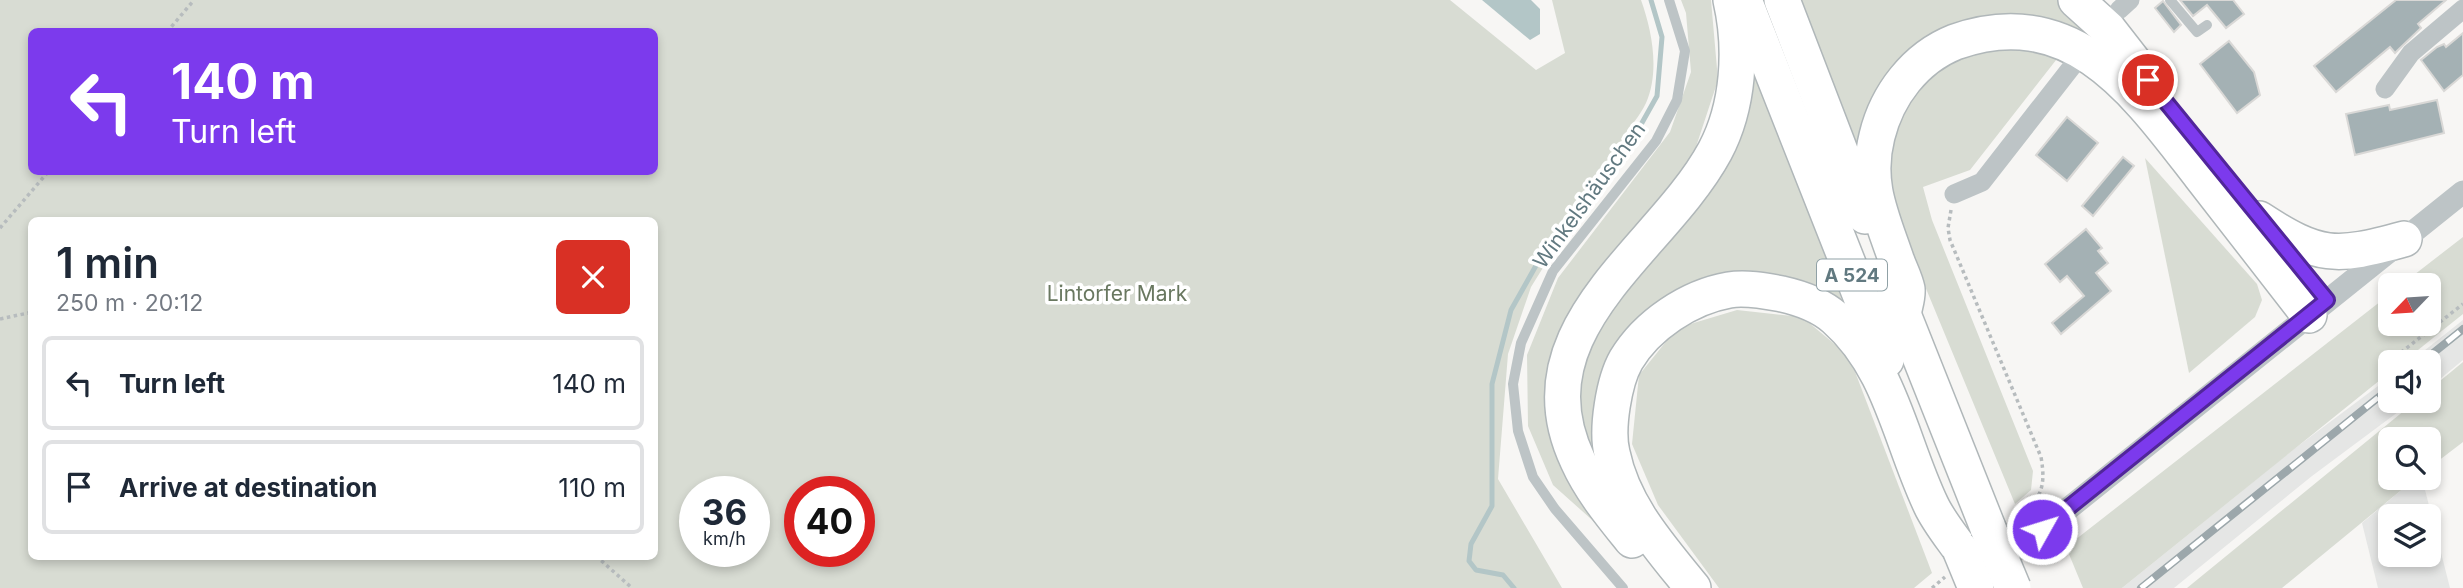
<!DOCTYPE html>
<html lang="en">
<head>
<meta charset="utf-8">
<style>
  body { margin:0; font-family:Inter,sans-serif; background:#f6f6f7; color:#1f2937; height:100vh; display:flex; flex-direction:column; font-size:26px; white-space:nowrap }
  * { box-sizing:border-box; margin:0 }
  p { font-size:23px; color:#747a83 }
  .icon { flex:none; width:38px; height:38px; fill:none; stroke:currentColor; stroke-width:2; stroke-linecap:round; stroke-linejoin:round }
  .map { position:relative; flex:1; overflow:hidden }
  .drawer { position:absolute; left:28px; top:217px; width:630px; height:343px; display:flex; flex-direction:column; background:#fff; border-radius:10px; box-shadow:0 4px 10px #0003 }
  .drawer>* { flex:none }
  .top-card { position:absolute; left:28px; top:28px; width:630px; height:147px; border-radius:10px; box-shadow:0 4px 10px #0003; background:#7c3aed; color:#fff; overflow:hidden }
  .needle { width:46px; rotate:245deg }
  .buttons { position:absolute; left:2378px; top:273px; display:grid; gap:14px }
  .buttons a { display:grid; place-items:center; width:63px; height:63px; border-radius:10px; background:#fff; box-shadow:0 4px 10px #0003; font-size:35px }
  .speed { position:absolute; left:679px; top:476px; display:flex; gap:14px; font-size:35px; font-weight:700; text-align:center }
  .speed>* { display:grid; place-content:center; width:91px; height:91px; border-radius:50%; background:#fff; box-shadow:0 4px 10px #0003; line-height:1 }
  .speed small { font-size:18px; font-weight:400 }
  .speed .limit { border:10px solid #d22; background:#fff; color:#111 }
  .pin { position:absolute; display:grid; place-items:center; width:60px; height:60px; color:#fff; margin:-30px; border:4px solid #fff; border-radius:50%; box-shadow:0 2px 7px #0007 }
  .me { position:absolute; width:77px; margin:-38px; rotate:51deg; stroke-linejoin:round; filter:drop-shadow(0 0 5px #0008) }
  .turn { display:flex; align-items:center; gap:24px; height:147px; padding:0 28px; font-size:32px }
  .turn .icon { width:91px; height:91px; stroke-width:2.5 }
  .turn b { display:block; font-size:49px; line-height:60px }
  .round { display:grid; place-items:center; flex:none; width:74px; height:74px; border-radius:10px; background:#f6f6f7 }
  .overview { display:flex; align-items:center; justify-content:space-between; height:119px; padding:0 28px }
  h1 { font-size:42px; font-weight:600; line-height:52px }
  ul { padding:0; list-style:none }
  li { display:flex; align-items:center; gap:21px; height:94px; margin:0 14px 10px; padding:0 14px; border:4px solid #e0e1e3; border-radius:10px }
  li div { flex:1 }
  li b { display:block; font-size:26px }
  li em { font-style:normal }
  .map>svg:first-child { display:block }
</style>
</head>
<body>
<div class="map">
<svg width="2463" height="588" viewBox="0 0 2463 588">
  <rect width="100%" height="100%" fill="#f7f6f4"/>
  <!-- built -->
  <g fill="#e5e6e5" fill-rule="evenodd">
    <polygon points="2463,320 2463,360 2429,388 2429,362 2410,362"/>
    <polygon points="2390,377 2390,401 2413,401 2402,409 2312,476 2174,588 2122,588 2294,449"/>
    <path d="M2416,478h6l28,110h-72l-16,-65zM2390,516h39v39h-39z"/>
  </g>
  <!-- green -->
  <g fill="#d8dcd3" fill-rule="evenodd">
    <path d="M0,0h1450l86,70 29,-17 -13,-53h89c11,31 19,71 5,103 -6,13 -17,25 -25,36l12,13 -69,82 -33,53 -23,67 -10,125 64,109h-1562zM32,32h622v140h-622zM32,220h622v336h-622zM695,492h59v59h-59zM800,492h59v59h-59z"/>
    <polygon points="1681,0 1711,0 1718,80 1691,162 1582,297 1550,360 1553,446 1600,527 1553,485 1528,426 1527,355 1558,278 1670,132 1691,72 1686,13"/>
    <polygon points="1799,0 2061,0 2090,23 2081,36 1950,32 1861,162"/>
    <polygon points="2008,46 2060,55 1970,170 1923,187 1932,220 2033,471 2031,490 2015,504 1908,245 1885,173 1902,114 1924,80 1971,49"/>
    <polygon points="1748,47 1847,314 1755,274 1724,272 1666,298 1596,448 1583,437 1575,385 1585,340 1701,190"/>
    <polygon points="2145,158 2257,284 2262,300 2255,317 2189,373"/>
    <polygon points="2463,237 2463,314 2403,362 2390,362 2390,372 2122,588 2083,588 2066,547 2390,294 2390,324 2429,324 2429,285 2401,285"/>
    <polygon points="1737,310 1802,317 1849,356 1932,573 1914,588 1719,588 1658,505 1632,444 1639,375 1677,328"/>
    <polygon points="2463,362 2463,442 2429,468 2429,439 2390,439 2390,478 2416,478 2282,588 2187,588 2416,401 2429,401 2429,390"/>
  </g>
  <!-- water -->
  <polygon fill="#b3c6c7" points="1482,0 1531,0 1540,9 1540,34 1530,40"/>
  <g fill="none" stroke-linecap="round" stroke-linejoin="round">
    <!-- stream -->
    <polyline stroke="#b3c6c7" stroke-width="5" points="1514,588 1503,575 1476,570 1469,561 1471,544 1492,506 1492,384 1511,310 1551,239 1634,137 1657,96 1662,37 1651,0"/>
  </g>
  <!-- building -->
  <g fill="#a4b1b4" stroke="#d9d8d6" stroke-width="2">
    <polygon points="2180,0 2233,0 2244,14 2226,28 2207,5 2193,16"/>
    <polygon points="2396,0 2446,0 2418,24 2421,28 2398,50 2395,53 2390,47 2336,92 2314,66"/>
    <polygon points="2163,1 2181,25 2174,32 2155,8"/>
    <polygon points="2463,33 2463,75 2444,91 2421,60 2437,47 2444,44 2446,47"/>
    <polygon points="2229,41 2254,72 2260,95 2237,113 2200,64"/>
    <polygon points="2437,100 2444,133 2355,155 2346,114 2389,105 2390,110"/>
    <polygon points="2067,117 2098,143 2067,181 2036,155"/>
    <polygon points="2123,157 2134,166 2093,216 2082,206"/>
    <polygon points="2086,229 2102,248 2098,251 2108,263 2096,273 2111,291 2061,334 2052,323 2084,296 2067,276 2060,282 2045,264"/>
  </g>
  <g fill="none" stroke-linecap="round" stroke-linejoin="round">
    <defs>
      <g id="motorway">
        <polyline points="1744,0 1886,360"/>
        <polyline points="1782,0 1865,216"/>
        <polyline points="2076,0 2108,29 2150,83"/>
        <path d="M2259,219c60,39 76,39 145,20"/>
        <polyline points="1895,294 1988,528"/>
        <path d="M1903,315c1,-8 5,-18 4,-26 -2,-10 -8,-21 -11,-30 -15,-44 -31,-76 -19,-123 10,-41 38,-78 78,-94 119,-42 183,53 246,134 36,46 72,92 108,139"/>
        <path d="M1632,540c-20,-25 -41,-50 -54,-79 -63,-133 83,-210 137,-310 24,-45 27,-103 16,-151"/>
        <path d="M1693,588c-33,-41 -70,-81 -81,-135 -6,-24 2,-72 14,-93 21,-35 63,-63 103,-70 17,-3 37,1 53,4 18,4 38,11 53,24 56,49 65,122 96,187 7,15 19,30 29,44"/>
      </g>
    </defs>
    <!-- motorway casing -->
    <use href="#motorway" stroke="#b0b7b9" stroke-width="38"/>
    <!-- path -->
    <g stroke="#b7bcbe" stroke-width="3.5" stroke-dasharray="3.5 3.5" stroke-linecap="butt">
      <polyline points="167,32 194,0"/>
      <path d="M1951,210l-3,18 2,12 91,217c6,34 -2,44 -28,65"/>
      <polyline points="0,228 48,172"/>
      <polyline points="0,319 28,313 32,315"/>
      <polyline points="2390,361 2463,304"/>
      <polyline points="596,556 632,588"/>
      <polyline points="1932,588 1945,577"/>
    </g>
    <!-- service -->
    <g stroke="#bdc4c6" stroke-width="10">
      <polyline points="2170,0 2197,32 2207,25"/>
      <polyline points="1623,588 1555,509 1533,477 1518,431 1513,384 1521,343 1553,271 1656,141 1677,100 1685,51 1669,0"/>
    </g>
    <!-- minor -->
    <g stroke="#bdc4c6" stroke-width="19">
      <polyline points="2119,10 2130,0"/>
      <polyline points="2385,89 2411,53 2463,9"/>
      <polyline points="1954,194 1982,182 2074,64"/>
    </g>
    <!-- tertiary -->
    <polyline stroke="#bdc4c6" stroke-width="23" points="1993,569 2463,192"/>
    <!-- motorway -->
    <use href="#motorway" stroke="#fff" stroke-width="35"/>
    <defs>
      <g id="rail">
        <polyline points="2422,362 2463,329"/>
        <polyline points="2141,588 2390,388"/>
      </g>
    </defs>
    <!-- rail casing -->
    <use href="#rail" stroke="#9ca7ab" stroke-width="8"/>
    <!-- rail -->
    <use href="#rail" stroke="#fff" stroke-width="5" stroke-dasharray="16" stroke-linecap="butt"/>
    <defs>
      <g id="motorway-bridge">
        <polyline points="1988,528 2013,588"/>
        <polyline points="1960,549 1976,588"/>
      </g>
    </defs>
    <!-- motorway-bridge casing -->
    <use href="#motorway-bridge" stroke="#b0b7b9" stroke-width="38" stroke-linecap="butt"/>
    <!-- motorway-bridge -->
    <use href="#motorway-bridge" stroke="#fff" stroke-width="35"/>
  </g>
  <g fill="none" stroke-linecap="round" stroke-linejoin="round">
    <defs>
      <polyline id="route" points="2042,529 2327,300 2148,80"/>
    </defs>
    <!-- route casing -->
    <use href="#route" stroke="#51269a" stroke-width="18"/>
    <!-- route -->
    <use href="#route" stroke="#7c3aed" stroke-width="12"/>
  </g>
  <g text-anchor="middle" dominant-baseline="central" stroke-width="7" stroke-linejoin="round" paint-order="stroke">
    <!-- shield labels -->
    <rect fill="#fff" stroke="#90a1a6" stroke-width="2" x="1817" y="259.5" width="70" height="31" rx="5"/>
    <g font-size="19" font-weight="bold" fill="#617980">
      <text x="1852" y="275">A 524</text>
    </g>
    <!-- street labels -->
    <g font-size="21" fill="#617980" stroke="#fff">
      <text transform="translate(1589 195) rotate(-54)">Winkelshäuschen</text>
    </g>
    <!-- park labels -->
    <g font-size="21" fill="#697860" stroke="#fff">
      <text x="1117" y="293">Lintorfer Mark</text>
    </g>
  </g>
</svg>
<div class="buttons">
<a><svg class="needle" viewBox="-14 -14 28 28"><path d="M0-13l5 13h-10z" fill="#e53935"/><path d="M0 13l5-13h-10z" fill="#747a83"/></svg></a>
<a><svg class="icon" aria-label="sound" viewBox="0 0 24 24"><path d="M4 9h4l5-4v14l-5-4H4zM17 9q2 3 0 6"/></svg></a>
<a><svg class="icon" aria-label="search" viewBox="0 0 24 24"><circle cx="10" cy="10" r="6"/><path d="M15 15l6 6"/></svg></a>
<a><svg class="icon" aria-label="layers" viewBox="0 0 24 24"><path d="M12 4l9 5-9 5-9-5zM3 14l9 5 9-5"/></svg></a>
</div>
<div class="speed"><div>36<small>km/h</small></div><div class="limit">40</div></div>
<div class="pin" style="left:2148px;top:80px;background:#d93025"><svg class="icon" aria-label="arrive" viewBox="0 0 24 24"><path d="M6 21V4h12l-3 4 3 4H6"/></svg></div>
<svg class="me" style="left:2042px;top:529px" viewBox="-20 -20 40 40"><circle r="17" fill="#7c3aed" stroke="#fff" stroke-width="3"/><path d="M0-11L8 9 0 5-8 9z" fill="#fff"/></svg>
<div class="top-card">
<div class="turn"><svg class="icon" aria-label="left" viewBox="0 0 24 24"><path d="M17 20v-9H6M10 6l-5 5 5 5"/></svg><div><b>140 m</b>Turn left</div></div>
</div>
<section class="drawer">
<div class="overview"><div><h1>1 min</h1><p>250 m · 20:12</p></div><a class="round" style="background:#d93025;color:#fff"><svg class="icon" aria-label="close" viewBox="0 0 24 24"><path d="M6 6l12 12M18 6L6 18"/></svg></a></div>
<ul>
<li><svg class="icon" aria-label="left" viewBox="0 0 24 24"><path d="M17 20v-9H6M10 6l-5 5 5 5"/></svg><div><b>Turn left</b></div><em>140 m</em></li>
<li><svg class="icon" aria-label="arrive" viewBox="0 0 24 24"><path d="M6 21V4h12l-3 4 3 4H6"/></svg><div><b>Arrive at destination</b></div><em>110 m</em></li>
</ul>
</section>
</div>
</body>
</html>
